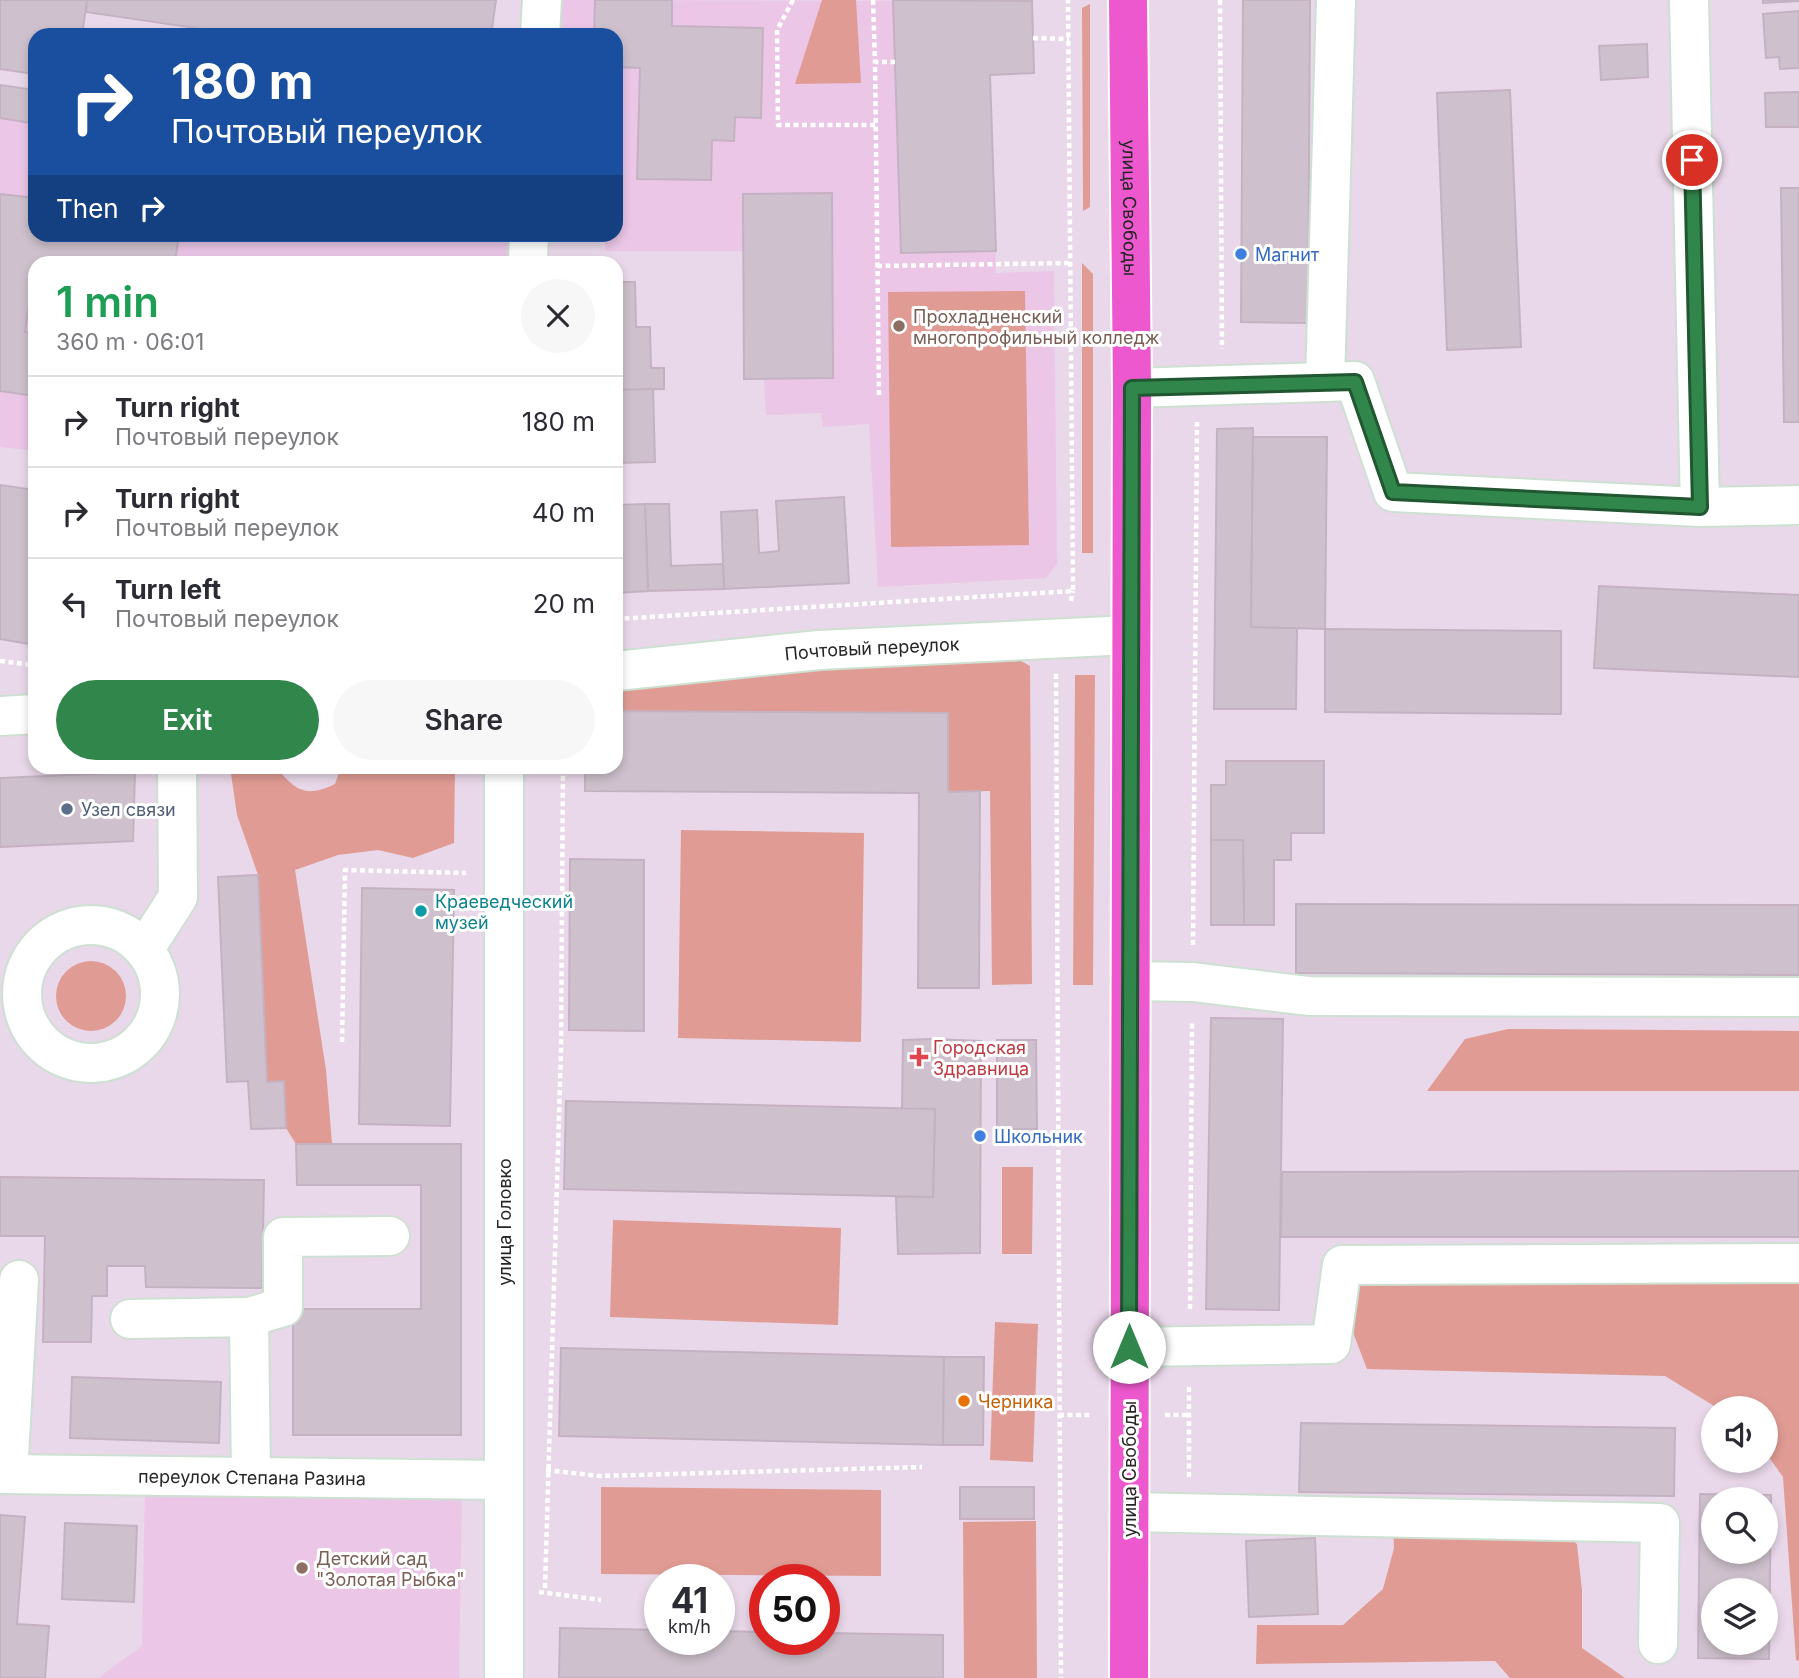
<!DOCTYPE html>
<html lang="en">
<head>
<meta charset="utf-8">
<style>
  body { margin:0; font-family:Inter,sans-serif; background:#f7f7f7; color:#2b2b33; height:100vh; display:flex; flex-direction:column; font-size:26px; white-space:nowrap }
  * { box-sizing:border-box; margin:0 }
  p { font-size:23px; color:#7c7c81 }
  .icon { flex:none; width:38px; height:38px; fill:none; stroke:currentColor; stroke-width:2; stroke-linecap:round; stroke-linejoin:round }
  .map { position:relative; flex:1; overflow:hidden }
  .panel { position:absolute; left:28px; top:256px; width:595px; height:518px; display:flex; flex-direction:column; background:#fff; border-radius:21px; box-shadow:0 4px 10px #0003 }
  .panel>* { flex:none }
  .guide { position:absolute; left:28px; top:28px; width:595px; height:214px; border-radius:21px; box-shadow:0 4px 10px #0003; background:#1a4fa0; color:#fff; overflow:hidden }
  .buttons { position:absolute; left:1701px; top:1396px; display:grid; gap:14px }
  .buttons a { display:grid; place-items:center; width:77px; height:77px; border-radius:50%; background:#fff; box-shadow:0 4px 10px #0003; font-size:35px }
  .speed { position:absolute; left:644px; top:1564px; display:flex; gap:14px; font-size:35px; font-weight:700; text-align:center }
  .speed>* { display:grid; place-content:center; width:91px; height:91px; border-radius:50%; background:#fff; box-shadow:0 4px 10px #0003; line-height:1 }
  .speed small { font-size:18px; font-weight:400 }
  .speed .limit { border:10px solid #d22; background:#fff; color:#111 }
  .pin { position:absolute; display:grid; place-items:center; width:60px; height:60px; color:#fff; margin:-30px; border:4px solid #fff; border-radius:50%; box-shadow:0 2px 7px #0007 }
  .me { position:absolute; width:77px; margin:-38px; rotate:0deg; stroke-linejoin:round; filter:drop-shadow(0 0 5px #0008) }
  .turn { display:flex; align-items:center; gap:24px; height:147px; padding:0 28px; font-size:32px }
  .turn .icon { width:91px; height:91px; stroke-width:2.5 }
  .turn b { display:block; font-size:49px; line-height:60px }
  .then { display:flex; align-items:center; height:66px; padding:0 28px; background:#0003; gap:14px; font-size:26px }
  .round { display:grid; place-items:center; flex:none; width:74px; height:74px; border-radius:37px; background:#f7f7f7 }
  .headline { display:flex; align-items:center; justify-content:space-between; height:119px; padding:0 28px }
  h1 { font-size:42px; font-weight:600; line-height:52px; color:#1e9e55 }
  .primary-button { display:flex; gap:14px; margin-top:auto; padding:14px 28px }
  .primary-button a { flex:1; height:80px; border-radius:42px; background:#31864b; color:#fff; font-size:28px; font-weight:600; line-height:80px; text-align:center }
  .primary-button a+a { background:#f7f7f7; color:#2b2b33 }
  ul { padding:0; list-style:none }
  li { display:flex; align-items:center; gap:21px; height:91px; padding:0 28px; border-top:2px solid #e1e1e2 }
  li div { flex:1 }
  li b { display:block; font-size:26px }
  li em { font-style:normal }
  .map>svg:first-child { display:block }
</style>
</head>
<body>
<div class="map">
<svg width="1799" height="1678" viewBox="0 0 1799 1678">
  <rect width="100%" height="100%" fill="#e9d8e9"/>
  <!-- education -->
  <g fill="#ebc6e7">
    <polygon points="559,0 1032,1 1034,73 990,75 996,273 1054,271 1057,564 1046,578 878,587 869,424 823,427 821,413 766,415 764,379 744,379 743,251 605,251 605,235 616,234 616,35 557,35"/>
    <polygon points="34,110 35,234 508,235 507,262 35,262 35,451 0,447 0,118 32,123"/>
    <polygon points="145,1485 462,1491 459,1678 98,1678 142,1646"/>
  </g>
  <!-- green -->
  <g fill="#e09c94">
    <polygon points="822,0 856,0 861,83 795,84"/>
    <polygon points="1090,4 1090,207 1083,211 1082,8"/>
    <polygon points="1082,263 1093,274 1093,553 1082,553"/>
    <polygon points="1025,291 1029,545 891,547 888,292"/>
    <polygon points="1007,660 1021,661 1030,666 1032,984 992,985 990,791 948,792 616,711 616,691 776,668"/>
    <polygon points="1075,675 1095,675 1093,985 1073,985"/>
    <path d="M230,767h46c20,24 29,31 59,17l6,-17h114l-1,76 -41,15 -35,-8 -40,5 -43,15 31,200 6,73 -36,1 -10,-16 -2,-46h-17l-9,-207 -21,-60z"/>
    <polygon points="681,830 864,833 861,1042 678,1038"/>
    <circle cx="91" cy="996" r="35"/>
    <polygon points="1508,1029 1799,1031 1799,1091 1427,1091 1465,1039"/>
    <polygon points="1002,1167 1033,1167 1032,1254 1002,1254"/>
    <polygon points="613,1220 841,1228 838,1325 610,1317"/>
    <polygon points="1354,1281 1799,1284 1799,1661 1796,1660 1783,1477 1766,1453 1766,1409 1719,1409 1665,1376 1367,1369 1352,1330"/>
    <polygon points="995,1322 1038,1324 1033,1462 990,1460"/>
    <polygon points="601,1487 881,1490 881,1576 601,1574"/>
    <polygon points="1548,1520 1577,1544 1582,1591 1582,1648 1625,1678 1510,1678 1495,1661 1256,1664 1257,1625 1343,1625 1383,1589 1394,1548 1393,1523"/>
    <polygon points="1036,1521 1037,1678 964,1678 963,1522"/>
  </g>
  <!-- building -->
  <g fill="#cec1cd" stroke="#c4b2c3" stroke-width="2" fill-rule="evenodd">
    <polygon points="0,0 87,0 82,35 35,35 35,74 0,69"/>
    <polygon points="87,0 496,0 491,35 243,35 86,12"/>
    <polygon points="595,0 672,0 672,26 763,28 761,118 735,117 734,141 712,140 711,180 637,179 640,68 616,67 616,35 594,35"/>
    <polygon points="893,0 1032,1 1034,73 990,75 996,251 901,253"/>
    <polygon points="1243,0 1310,0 1308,323 1241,322"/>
    <polygon points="1763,0 1799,0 1799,1 1763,3"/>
    <polygon points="1799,11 1799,68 1780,69 1779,57 1766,58 1763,14"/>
    <polygon points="1647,44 1648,77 1601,80 1599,46"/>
    <polygon points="0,85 35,90 32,123 0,118"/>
    <polygon points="1510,90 1521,347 1447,350 1437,93"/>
    <polygon points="1799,92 1799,127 1766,127 1765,93"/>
    <polygon points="1781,188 1799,188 1799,422 1784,422"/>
    <polygon points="832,193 833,378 744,379 743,194"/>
    <polygon points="0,194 35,198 35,234 179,234 175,262 35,262 35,275 33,275 25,332 35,333 35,396 0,391"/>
    <polygon points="616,282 635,282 636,327 650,327 651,368 664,368 664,389 616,390"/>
    <polygon points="653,389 655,462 616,463 616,390"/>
    <polygon points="1253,428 1251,627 1297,628 1296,709 1214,709 1217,429"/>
    <polygon points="1253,437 1327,437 1325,629 1251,627"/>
    <polygon points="0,485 35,490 35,645 0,639"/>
    <polygon points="844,497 849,583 724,589 721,512 757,510 759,553 779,551 776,501"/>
    <polygon points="645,504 669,504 671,566 723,564 724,589 648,591"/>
    <polygon points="645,504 648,591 616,593 616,505"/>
    <polygon points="1599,586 1799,595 1799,677 1594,668"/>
    <polygon points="1325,629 1561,631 1561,714 1325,712"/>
    <polygon points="616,711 948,713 948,792 980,791 979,988 918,988 919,793 585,791 585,766 616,766"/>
    <polygon points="1226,761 1324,761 1324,833 1291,833 1291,860 1274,860 1274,925 1244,925 1243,840 1211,840 1211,785 1226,785"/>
    <polygon points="135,772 133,841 0,847 0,778"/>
    <polygon points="1211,840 1243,840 1244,925 1211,925"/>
    <polygon points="570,859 644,860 644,1031 569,1030"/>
    <polygon points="258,875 267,1082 284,1081 286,1128 251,1129 248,1081 227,1082 218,877"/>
    <polygon points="362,888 454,890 450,1126 359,1124"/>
    <polygon points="1296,904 1799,905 1799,975 1296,973"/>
    <polygon points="1211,1018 1283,1019 1279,1310 1206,1309"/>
    <polygon points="934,1039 981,1041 980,1253 898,1254 896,1197 933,1197 935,1109 902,1109 903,1040"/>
    <polygon points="997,1040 1036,1040 1037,1129 997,1129"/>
    <polygon points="566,1101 935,1109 933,1197 564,1189"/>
    <polygon points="296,1144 461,1144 461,1435 293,1435 293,1309 421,1309 421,1185 297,1185"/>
    <polygon points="1799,1171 1799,1237 1281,1237 1282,1172"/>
    <polygon points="0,1177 264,1180 262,1288 146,1287 145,1266 107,1266 107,1296 92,1296 91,1342 43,1342 45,1236 0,1236"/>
    <polygon points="561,1348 944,1357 943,1445 559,1436"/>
    <polygon points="944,1357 984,1357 983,1445 943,1445"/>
    <polygon points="72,1377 221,1382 219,1443 70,1438"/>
    <polygon points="1301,1423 1675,1428 1674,1496 1299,1492"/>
    <rect x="960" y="1487" width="74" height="32"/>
    <path d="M1700,1494l71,1 -2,164 -71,-1zM1713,1500h53v52h-53zM1713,1591h53v52h-53z"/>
    <polygon points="0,1515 25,1517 17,1624 49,1626 45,1678 0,1678"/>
    <polygon points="65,1523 137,1526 134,1602 62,1599"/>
    <polygon points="1315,1538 1318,1614 1249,1617 1246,1541"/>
    <polygon points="560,1628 660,1630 660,1640 719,1640 719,1631 765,1632 765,1640 824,1640 824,1633 943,1635 943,1678 559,1678"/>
  </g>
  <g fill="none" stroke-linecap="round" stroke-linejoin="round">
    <defs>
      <g id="minor">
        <polyline points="1689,0 1700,507"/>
        <polyline points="540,35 542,0"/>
        <polyline points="528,262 529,234"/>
        <polyline points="1325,382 1336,0"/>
        <polyline points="1132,388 1355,381 1393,492 1700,507 1799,505"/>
        <path id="s1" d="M616,671l203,-21 311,-15"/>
        <polyline points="0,716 35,714"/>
        <circle cx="91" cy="994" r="69"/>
        <polyline points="144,950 178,897 177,766"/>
        <polyline points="1130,981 1193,982 1309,996 1799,997"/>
        <polyline points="249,1317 283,1307 283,1237 390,1236"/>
        <polyline points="130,1319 249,1317 251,1477"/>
        <polyline points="1129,1347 1331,1344 1342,1265 1799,1263"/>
        <path id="s2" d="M0,1474l504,6"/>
        <polyline points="8,1474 19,1280"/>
        <polyline points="1129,1512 1660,1523 1658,1644"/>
        <polyline points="504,1678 504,766"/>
      </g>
      <g id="major">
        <path id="s3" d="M1128,0l4,388 -3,1290"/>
      </g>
    </defs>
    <!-- minor casing -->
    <use href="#minor" stroke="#cde0d2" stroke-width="42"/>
    <!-- major casing -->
    <use href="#major" stroke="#fff" stroke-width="42"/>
    <!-- path -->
    <g stroke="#fff" stroke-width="4.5" stroke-dasharray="5 3.5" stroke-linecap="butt">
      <polyline points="793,0 777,30 778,125 875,125"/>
      <polyline points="873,0 875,62"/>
      <polyline points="1220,0 1222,349"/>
      <polyline points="1033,38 1069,39"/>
      <polyline points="877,266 1071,263"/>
      <polyline points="879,395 875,62 895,62"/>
      <polyline points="1071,601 1073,591"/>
      <polyline points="616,619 1073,591 1068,0"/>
      <polyline points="0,661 35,665"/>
      <polyline points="1056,674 1061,1678"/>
      <polyline points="1193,945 1197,422"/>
      <polyline points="342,1042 345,870 466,873"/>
      <polyline points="1190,1309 1192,1021"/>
      <polyline points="1059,1415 1093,1415"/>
      <polyline points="1165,1415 1189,1415"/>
      <polyline points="546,1470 600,1476 922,1467"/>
      <polyline points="1189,1477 1189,1385"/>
      <polyline points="545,1588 561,1049 563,766"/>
      <polyline points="539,1592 601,1600"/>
    </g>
    <!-- minor -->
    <use href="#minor" stroke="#fff" stroke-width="38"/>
    <!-- major -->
    <use href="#major" stroke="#ed58ce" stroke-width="38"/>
  </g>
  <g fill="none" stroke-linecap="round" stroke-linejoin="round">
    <defs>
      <polyline id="route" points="1129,1347 1132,388 1355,382 1393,492 1700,507 1692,160"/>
    </defs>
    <!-- route casing -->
    <use href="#route" stroke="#205731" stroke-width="18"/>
    <!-- route -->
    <use href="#route" stroke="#31864b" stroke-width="12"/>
  </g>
  <!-- markers -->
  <g fill="#3f7fe0" stroke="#fff" stroke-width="2.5">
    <circle cx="1241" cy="254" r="7"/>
    <circle cx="980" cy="1136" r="7"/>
  </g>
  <g fill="#8d6e63" stroke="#fff" stroke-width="2.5">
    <circle cx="899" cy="326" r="7"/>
    <circle cx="302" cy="1568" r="7"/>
  </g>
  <circle fill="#5c6f8a" stroke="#fff" stroke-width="2.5" cx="67" cy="809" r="7"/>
  <circle fill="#0f9aa8" stroke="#fff" stroke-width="2.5" cx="421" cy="911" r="7"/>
  <path fill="#e0444e" stroke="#fff" stroke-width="2.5" d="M915.5 1046.5h7v7h7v7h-7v7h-7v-7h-7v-7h7z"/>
  <circle fill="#e8710a" stroke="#fff" stroke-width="2.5" cx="964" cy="1401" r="7"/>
  <g text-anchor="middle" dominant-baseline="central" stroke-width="6" stroke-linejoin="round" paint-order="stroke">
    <!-- street labels -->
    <g font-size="18" fill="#262626" stroke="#fff">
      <text stroke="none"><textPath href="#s3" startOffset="208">улица Свободы</textPath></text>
      <text stroke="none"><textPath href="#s1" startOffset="257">Почтовый переулок</textPath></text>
      <text transform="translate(504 1222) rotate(-90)">улица Головко</text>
      <text transform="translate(1129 1469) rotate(-90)">улица Свободы</text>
      <text stroke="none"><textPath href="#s2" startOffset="252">переулок Степана Разина</textPath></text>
    </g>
    <!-- shop labels -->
    <g font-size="18" fill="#366cbe" stroke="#fff" text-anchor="start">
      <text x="1255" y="254">Магнит</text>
      <text x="994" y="1136">Школьник</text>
    </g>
    <!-- education labels -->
    <g font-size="18" fill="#785e54" stroke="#fff" text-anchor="start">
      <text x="913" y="316">Прохладненский<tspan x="913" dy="21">многопрофильный колледж</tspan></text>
      <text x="316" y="1558">Детский сад<tspan x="316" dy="21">"Золотая Рыбка"</tspan></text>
    </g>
    <!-- service labels -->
    <g font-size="18" fill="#4e5e75" stroke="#fff" text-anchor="start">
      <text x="81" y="809">Узел связи</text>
    </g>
    <!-- culture labels -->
    <g font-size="18" fill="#0d838f" stroke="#fff" text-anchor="start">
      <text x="435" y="901">Краеведческий<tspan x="435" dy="21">музей</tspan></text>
    </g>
    <!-- health labels -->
    <g font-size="18" fill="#be3a42" stroke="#fff" text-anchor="start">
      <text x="933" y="1047">Городская<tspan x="933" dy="21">Здравница</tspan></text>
    </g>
    <!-- food labels -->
    <g font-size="18" fill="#c56008" stroke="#fff" text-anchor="start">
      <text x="978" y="1401">Черника</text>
    </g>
  </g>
</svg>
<div class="buttons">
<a><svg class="icon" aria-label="sound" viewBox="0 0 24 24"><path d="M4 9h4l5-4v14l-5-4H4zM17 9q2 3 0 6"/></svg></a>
<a><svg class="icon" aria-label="search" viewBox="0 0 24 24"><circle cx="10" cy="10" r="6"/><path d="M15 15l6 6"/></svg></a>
<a><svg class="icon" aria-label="layers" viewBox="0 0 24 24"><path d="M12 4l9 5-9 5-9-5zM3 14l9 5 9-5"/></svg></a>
</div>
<div class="speed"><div>41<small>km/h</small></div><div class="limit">50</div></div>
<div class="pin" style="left:1692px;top:160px;background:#d93025"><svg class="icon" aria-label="arrive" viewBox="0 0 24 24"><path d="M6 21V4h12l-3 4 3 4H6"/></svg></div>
<svg class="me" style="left:1129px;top:1347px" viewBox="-20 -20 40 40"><circle r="19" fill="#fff"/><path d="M0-13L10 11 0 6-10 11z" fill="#31864b"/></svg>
<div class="guide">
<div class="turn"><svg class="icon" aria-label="right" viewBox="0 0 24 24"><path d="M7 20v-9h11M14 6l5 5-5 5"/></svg><div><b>180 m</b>Почтовый переулок</div></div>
<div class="then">Then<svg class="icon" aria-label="right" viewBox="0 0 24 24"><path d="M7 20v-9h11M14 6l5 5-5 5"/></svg></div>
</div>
<section class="panel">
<div class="headline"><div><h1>1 min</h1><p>360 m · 06:01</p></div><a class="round"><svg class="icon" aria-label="close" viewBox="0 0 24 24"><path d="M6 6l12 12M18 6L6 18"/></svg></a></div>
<ul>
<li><svg class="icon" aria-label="right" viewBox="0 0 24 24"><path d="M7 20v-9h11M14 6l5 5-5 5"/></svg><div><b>Turn right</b><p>Почтовый переулок</p></div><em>180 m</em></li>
<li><svg class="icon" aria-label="right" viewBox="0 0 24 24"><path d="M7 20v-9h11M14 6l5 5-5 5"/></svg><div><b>Turn right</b><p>Почтовый переулок</p></div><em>40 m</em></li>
<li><svg class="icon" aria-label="left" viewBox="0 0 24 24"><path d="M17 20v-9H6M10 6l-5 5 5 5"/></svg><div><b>Turn left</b><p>Почтовый переулок</p></div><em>20 m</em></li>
</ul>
<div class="primary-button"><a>Exit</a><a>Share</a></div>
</section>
</div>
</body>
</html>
